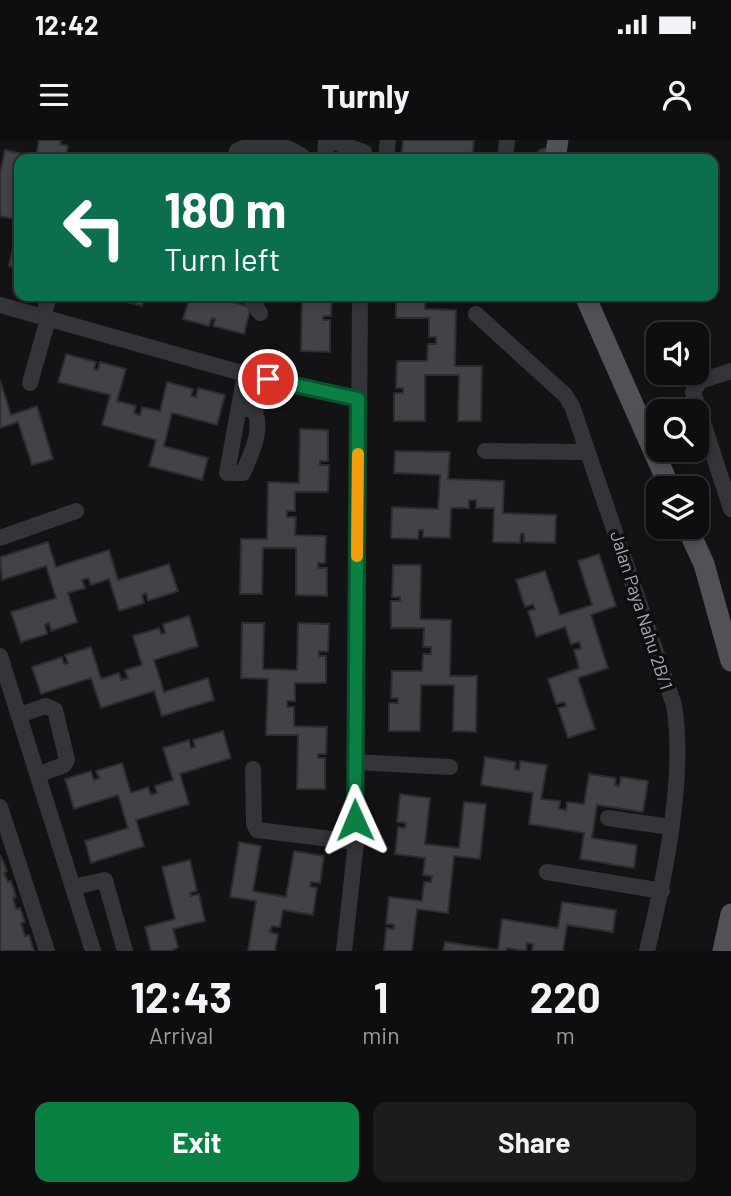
<!DOCTYPE html>
<html lang="en">
<head>
<meta charset="utf-8">
<style>
  body { margin:0; font-family:Barlow,sans-serif; background:#1c1c1e; color:#f1f3f6; height:100vh; display:flex; flex-direction:column; font-size:26px; white-space:nowrap }
  * { box-sizing:border-box; margin:0 }
  p { font-size:23px; color:#9b9c9f }
  .icon { flex:none; width:38px; height:38px; fill:none; stroke:currentColor; stroke-width:2; stroke-linecap:round; stroke-linejoin:round }
  .map { position:relative; height:811px; overflow:hidden }
  .panel { display:flex; flex-direction:column; background:#0e0e10; flex:1 }
  .panel>* { flex:none }
  .top-card { position:absolute; left:14px; top:14px; width:704px; height:147px; border-radius:14px; box-shadow:0 4px 10px #0003,0 0 0 2px #2e2e30; background:#0b6e4f; color:#fff; overflow:hidden }
  .controls { position:absolute; left:646px; top:182px; display:grid; gap:14px }
  .controls a { display:grid; place-items:center; width:63px; height:63px; border-radius:14px; background:#0e0e10; box-shadow:0 4px 10px #0003,0 0 0 2px #2e2e30; font-size:35px }
  .pin { position:absolute; display:grid; place-items:center; width:60px; height:60px; color:#fff; margin:-30px; border:4px solid #fff; border-radius:50%; box-shadow:0 2px 7px #0007 }
  .me { position:absolute; width:77px; margin:-38px; rotate:359deg; stroke-linejoin:round; filter:drop-shadow(0 0 5px #0008) }
  .turn { display:flex; align-items:center; gap:24px; height:147px; padding:0 35px; font-size:32px }
  .turn .icon { width:91px; height:91px; stroke-width:2.5 }
  .turn b { display:block; font-size:49px; line-height:60px }
  .eta { display:flex; justify-content:space-evenly; align-items:center; height:119px; text-align:center }
  .eta b { font-size:42px; font-weight:700; line-height:49px }
  .primary-button { display:flex; gap:14px; margin-top:auto; padding:14px 35px }
  .primary-button a { flex:1; height:80px; border-radius:14px; background:#0b8043; color:#fff; font-size:28px; font-weight:700; line-height:80px; text-align:center }
  .primary-button a+a { background:#1c1c1e; color:#f1f3f6 }
  .status { display:flex; justify-content:space-between; align-items:center; height:49px; padding:0 35px; background:#0e0e10; direction:ltr }
  .status svg { height:19px; fill:currentColor }
  header { display:flex; justify-content:space-between; align-items:center; height:91px; padding:0 35px; background:#0e0e10; font-size:32px; font-weight:700 }
  .map>svg:first-child { display:block }
</style>
</head>
<body>
<div class="status"><b>12:42</b><svg viewBox="0 0 49 12"><path d="M0 12V9h3v3zM5 12V6h3v6zM10 12V3h3v9zM15 12V0h3v12zM26 1h20v11H26zM47 4h2v5h-2z"/></svg></div>
<header><svg class="icon" aria-label="menu" viewBox="0 0 24 24"><path d="M4 6h16M4 12h16M4 18h16"/></svg>Turnly<svg class="icon" aria-label="person" viewBox="0 0 24 24"><circle cx="12" cy="8" r="4"/><path d="M4 21q1-7 8-7t8 7"/></svg></header>
<div class="map">
<svg width="731" height="811" viewBox="0 0 731 811">
  <rect width="100%" height="100%" fill="#131315"/>
  <!-- building -->
  <g fill="#424348" stroke="#2d2d30" stroke-width="2">
    <polygon points="39,0 61,0 60,4 68,6 65,19 19,19 17,48 19,49 19,80 0,76 0,33 5,10 36,17"/>
    <polygon points="403,0 474,0 472,19 401,19"/>
    <polygon points="19,80 19,128 9,126"/>
    <polygon points="117,156 145,156 142,166 116,159"/>
    <polygon points="190,156 210,156 251,167 244,194 213,186 215,179 212,178 209,186 183,179"/>
    <polygon points="271,156 332,156 331,176 323,176 323,180 330,180 330,212 301,211 302,158"/>
    <polygon points="396,156 425,156 425,169 456,170 455,226 482,226 481,281 458,281 459,235 425,235 425,281 394,281 394,253 403,253 403,248 396,248 397,221 427,221 428,204 436,204 436,197 429,197 429,178 396,178"/>
    <polygon points="66,214 96,222 94,229 98,230 100,222 126,229 117,261 136,266 134,273 140,275 142,267 160,271 167,242 193,249 191,256 196,257 198,248 225,255 217,285 172,273 164,306 208,318 202,340 149,326 156,300 102,285 110,255 58,242"/>
    <polygon points="0,240 11,275 37,266 53,319 32,325 18,282 0,288"/>
    <polygon points="300,289 328,290 328,321 320,321 320,325 329,325 328,352 295,352 295,371 287,371 287,377 296,377 295,395 326,396 325,423 318,423 318,428 327,428 327,456 296,455 296,408 263,408 262,454 240,454 241,399 267,399 268,342 299,343"/>
    <polygon points="395,311 450,312 448,339 504,341 503,373 556,375 555,403 524,402 524,394 521,394 520,403 493,402 494,368 476,368 476,360 469,360 469,368 451,368 450,398 423,397 423,390 419,390 418,399 391,398 392,367 438,369 440,335 394,333"/>
    <polygon points="48,402 56,427 109,410 118,440 169,424 178,451 148,461 146,453 142,455 144,463 119,471 109,439 91,445 88,438 82,440 85,448 68,453 77,482 51,491 49,483 45,485 47,494 21,502 11,472 56,458 46,426 2,440 0,417"/>
    <polygon points="599,414 616,466 591,475 608,528 578,538 595,589 568,598 558,568 566,566 564,562 556,564 548,539 579,528 574,510 581,508 579,502 571,504 565,487 536,497 528,471 535,469 533,464 525,467 516,440 545,431 560,475 592,465 578,421"/>
    <polygon points="393,425 421,425 420,479 451,480 450,536 477,536 476,592 453,591 454,545 421,545 420,591 389,591 389,563 398,563 398,558 391,558 392,531 422,531 423,514 431,514 431,507 423,507 424,488 391,488 391,461 400,461 400,457 392,457"/>
    <polygon points="189,476 198,506 154,520 164,552 208,538 214,560 162,576 154,551 101,568 91,538 41,554 32,527 62,517 64,524 68,523 65,515 91,507 101,539 119,533 121,540 128,538 125,530 142,525 133,496 159,488 161,494 165,493 163,484"/>
    <polygon points="242,483 264,483 263,529 297,530 298,483 329,484 328,512 319,511 319,516 326,516 326,543 295,543 295,561 287,561 287,567 294,567 294,586 327,587 326,614 318,614 318,618 325,618 325,649 297,649 298,595 266,595 268,539 241,538"/>
    <polygon points="223,591 231,618 180,634 189,664 136,680 144,706 91,723 85,701 128,688 118,655 74,669 65,639 91,631 94,640 99,638 96,631 122,623 131,653 148,647 151,655 157,653 155,646 173,640 163,608 189,600 191,608 195,607 193,600"/>
    <polygon points="485,617 516,622 515,629 519,630 520,621 547,625 541,659 560,661 559,669 566,670 567,662 584,664 589,634 616,638 615,645 619,646 621,637 648,641 643,672 597,665 592,698 637,705 634,728 580,719 584,693 529,684 533,653 481,645"/>
    <polygon points="400,654 430,658 425,704 459,708 464,662 486,664 480,719 454,716 448,773 417,769 412,811 384,811 386,788 394,789 394,785 386,784 389,757 422,761 424,742 431,742 432,736 423,735 425,718 395,714 398,687 405,688 406,683 397,682"/>
    <polygon points="239,702 261,706 253,751 286,757 294,711 324,716 320,743 311,742 310,746 317,748 313,775 283,770 280,787 272,786 270,792 278,794 275,811 248,811 256,761 230,757"/>
    <polygon points="0,715 7,731 4,733 8,742 11,741 16,757 13,758 16,769 20,768 25,782 21,783 25,796 29,795 34,811 0,811"/>
    <polygon points="190,720 197,751 190,753 191,756 199,754 205,781 173,789 178,807 171,811 151,811 145,787 175,779 162,727"/>
    <polygon points="562,762 616,770 613,792 567,785 563,811 532,811 533,804 527,803 526,811 507,808 506,811 443,811 445,802 498,810 502,779 558,788"/>
  </g>
  <g fill="none" stroke-linecap="round" stroke-linejoin="round">
    <!-- minor -->
    <g stroke="#343539" stroke-width="16">
      <polyline points="328,0 364,12"/>
      <path d="M235,19l2,-8c20,-11 51,-8 68,8"/>
      <polyline points="325,19 326,0"/>
      <polyline points="386,19 388,0"/>
      <polyline points="505,19 507,0"/>
      <polyline points="543,19 544,16"/>
      <polyline points="249,156 260,173"/>
      <polyline points="0,165 245,234 358,259"/>
      <path d="M476,174l89,81 7,11 102,299c12,72 -10,175 -27,246"/>
      <polyline points="43,178 49,156"/>
      <polyline points="731,231 700,241 693,252 731,369"/>
      <polyline points="30,243 48,179"/>
      <path d="M240,267l15,4c8,21 -4,42 -12,62h-16l18,-99"/>
      <polyline points="485,311 588,312"/>
      <polyline points="0,398 76,371"/>
      <polyline points="0,516 93,811"/>
      <polyline points="20,575 45,566 55,570 67,620 64,625 40,634"/>
      <polyline points="354,622 450,627"/>
      <polyline points="253,629 254,684 257,690 356,702"/>
      <polyline points="0,667 47,811"/>
      <polyline points="608,678 670,687"/>
      <polyline points="547,732 662,751"/>
      <polyline points="74,747 105,740 125,811"/>
      <polyline points="344,811 356,702 360,156"/>
    </g>
    <!-- major -->
    <g stroke="#505258" stroke-width="21">
      <polyline points="555,19 558,0"/>
      <polyline points="585,156 670,348"/>
      <polyline points="687,387 704,424 731,521"/>
      <polyline points="723,811 731,774"/>
    </g>
  </g>
  <g fill="none" stroke-linecap="round" stroke-linejoin="round">
    <defs>
      <polyline id="route" points="268,239 358,259 355,680"/>
    </defs>
    <!-- route casing -->
    <use href="#route" stroke="#07532c" stroke-width="18"/>
    <!-- route -->
    <use href="#route" stroke="#0b8043" stroke-width="12"/>
    <!-- slow -->
    <polyline stroke="#f59e0b" stroke-width="12" points="357,416 358,314"/>
  </g>
  <g text-anchor="middle" dominant-baseline="central" stroke-width="7" stroke-linejoin="round" paint-order="stroke">
    <!-- street labels -->
    <g font-size="18" fill="#a5aab4" stroke="#0e0e10">
      <text transform="translate(642 470) rotate(72)">Jalan Paya Nahu 2B/1</text>
    </g>
  </g>
</svg>
<div class="controls">
<a><svg class="icon" aria-label="sound" viewBox="0 0 24 24"><path d="M4 9h4l5-4v14l-5-4H4zM17 9q2 3 0 6"/></svg></a>
<a><svg class="icon" aria-label="search" viewBox="0 0 24 24"><circle cx="10" cy="10" r="6"/><path d="M15 15l6 6"/></svg></a>
<a><svg class="icon" aria-label="layers" viewBox="0 0 24 24"><path d="M12 4l9 5-9 5-9-5zM3 14l9 5 9-5"/></svg></a>
</div>
<div class="pin" style="left:268px;top:239px;background:#d93025"><svg class="icon" aria-label="arrive" viewBox="0 0 24 24"><path d="M6 21V4h12l-3 4 3 4H6"/></svg></div>
<svg class="me" style="left:355px;top:680px" viewBox="-20 -20 40 40"><path d="M0-17L14 15 0 8-14 15z" fill="#0b8043" stroke="#fff" stroke-width="4"/></svg>
<div class="top-card">
<div class="turn"><svg class="icon" aria-label="left" viewBox="0 0 24 24"><path d="M17 20v-9H6M10 6l-5 5 5 5"/></svg><div><b>180 m</b>Turn left</div></div>
</div>
</div>
<section class="panel">
<div class="eta">
<div><b>12:43</b><p>Arrival</p></div>
<div><b>1</b><p>min</p></div>
<div><b>220</b><p>m</p></div>
</div>
<div class="primary-button"><a>Exit</a><a>Share</a></div>
</section>
</body>
</html>
